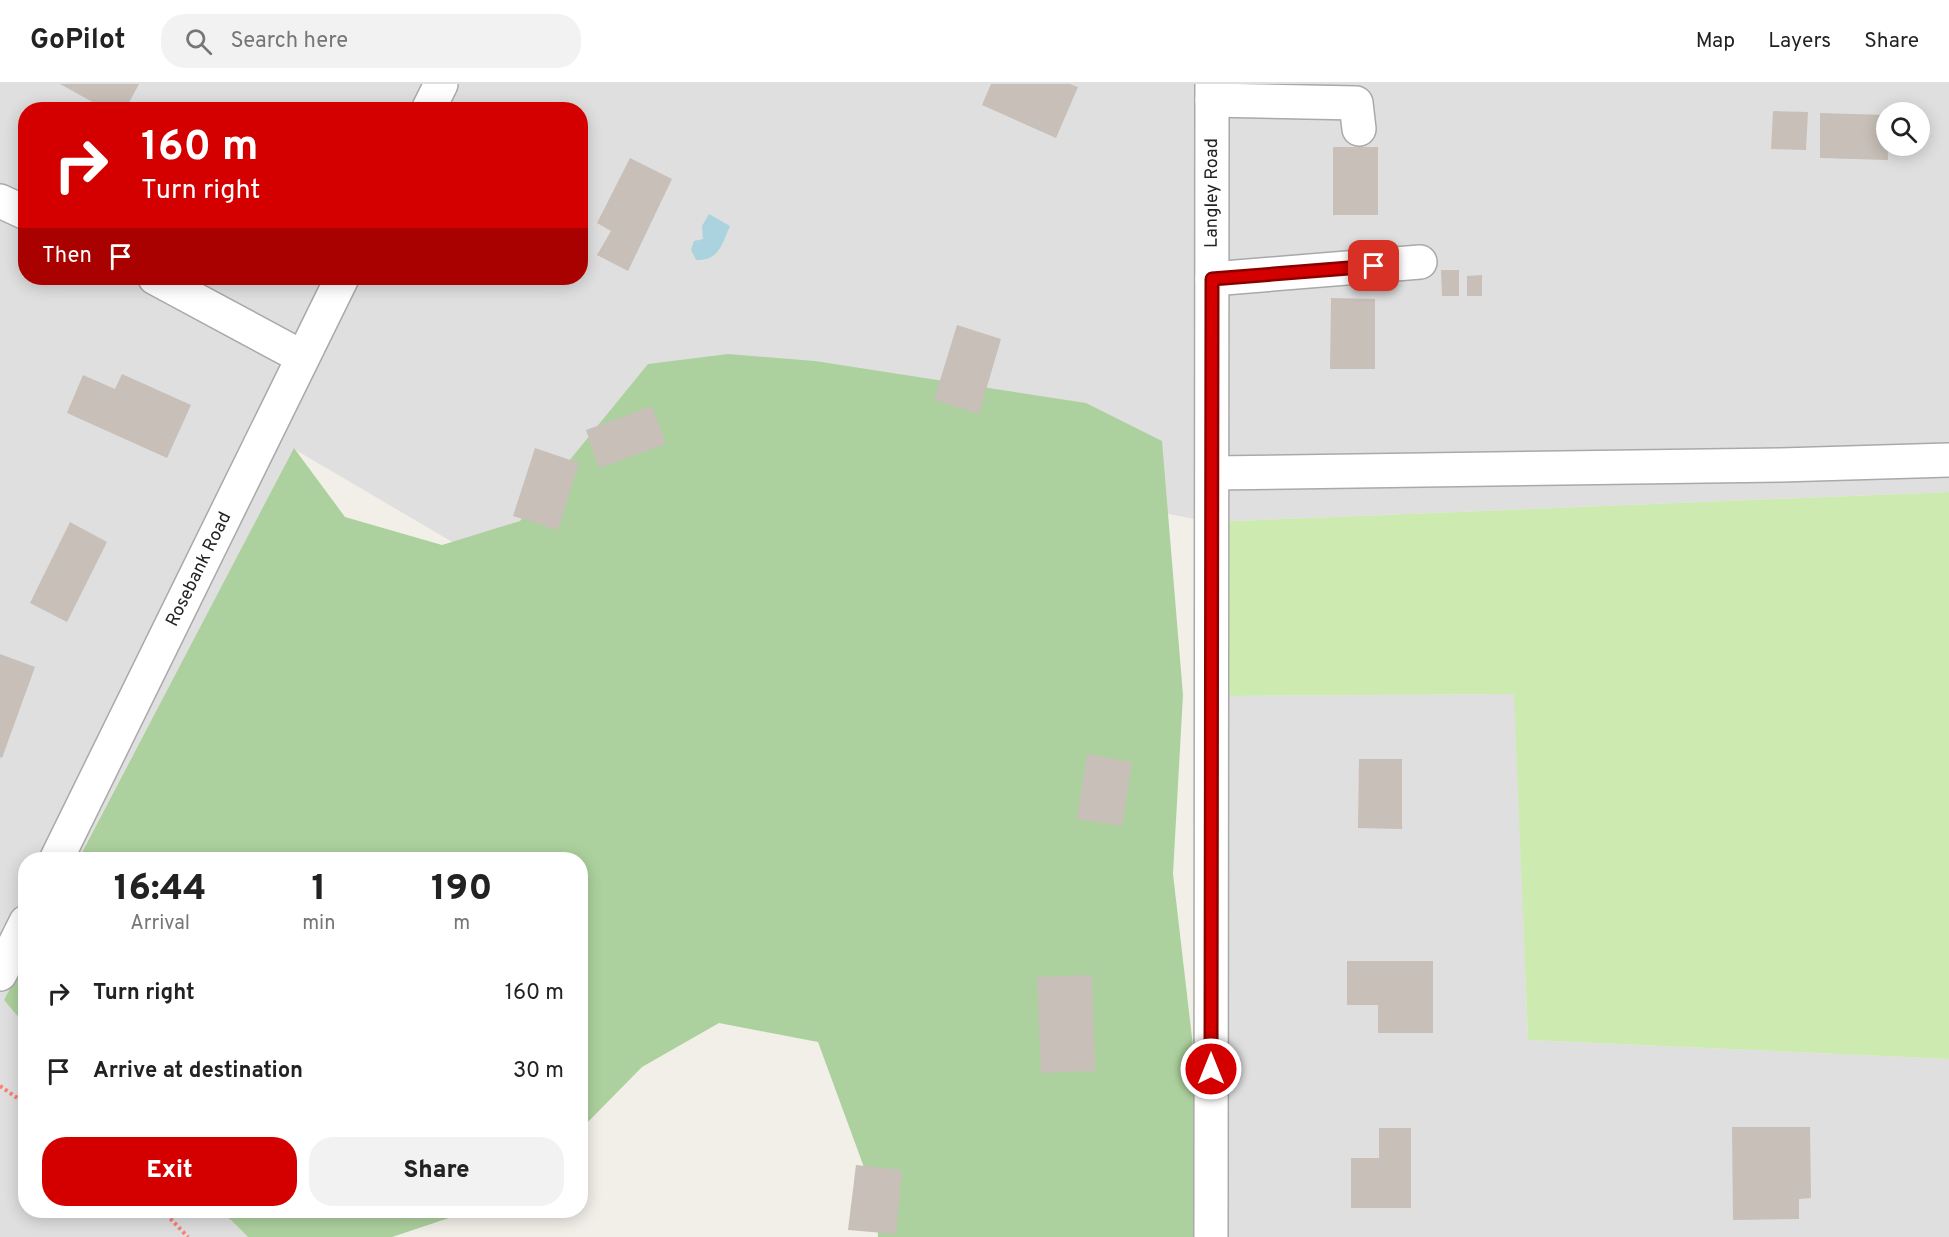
<!DOCTYPE html>
<html lang="en">
<head>
<meta charset="utf-8">
<style>
  body { margin:0; font-family:Overpass,sans-serif; background:#f2f2f2; color:#222; height:100vh; display:flex; flex-direction:column; font-size:22px; white-space:nowrap }
  * { box-sizing:border-box; margin:0 }
  p { font-size:20px; color:#767676 }
  .icon { flex:none; width:33px; height:33px; fill:none; stroke:currentColor; stroke-width:2; stroke-linecap:round; stroke-linejoin:round }
  .map { position:relative; flex:1; overflow:hidden }
  .drawer { position:absolute; left:18px; top:768px; width:570px; height:366px; display:flex; flex-direction:column; background:#fff; border-radius:24px; box-shadow:0 3px 15px #0003 }
  .drawer>* { flex:none }
  .hud { position:absolute; left:18px; top:18px; width:570px; height:183px; border-radius:24px; box-shadow:0 3px 15px #0003; background:#d40000; color:#fff; overflow:hidden }
  .fabs { position:absolute; left:1876px; top:18px; display:grid; gap:12px }
  .fabs a { display:grid; place-items:center; width:54px; height:54px; border-radius:50%; background:#fff; box-shadow:0 3px 15px #0003; font-size:30px }
  .pin { position:absolute; display:grid; place-items:center; width:51px; height:51px; color:#fff; margin:-26px; border-radius:12px; box-shadow:0 3px 9px #0006 }
  .me { position:absolute; width:66px; margin:-33px; rotate:0deg; stroke-linejoin:round; filter:drop-shadow(0 0 4px #0008) }
  .turn { display:flex; align-items:center; gap:21px; height:126px; padding:0 24px; font-size:27px }
  .turn .icon { width:78px; height:78px; stroke-width:2.5 }
  .turn b { display:block; font-size:42px; line-height:51px }
  .then { display:flex; align-items:center; height:57px; padding:0 24px; background:#0003; gap:12px; font-size:22px }
  .eta { display:flex; justify-content:space-evenly; align-items:center; height:102px; text-align:center }
  .eta b { font-size:36px; font-weight:800; line-height:42px }
  .cta { display:flex; gap:12px; margin-top:auto; padding:12px 24px }
  .cta a { flex:1; height:69px; border-radius:24px; background:#d40000; color:#fff; font-size:24px; font-weight:800; line-height:69px; text-align:center }
  .cta a+a { background:#f2f2f2; color:#222 }
  ul { padding:0; list-style:none }
  li { display:flex; align-items:center; gap:18px; height:78px; padding:0 24px }
  li div { flex:1 }
  li b { display:block; font-size:22px }
  li em { font-style:normal }
  header { display:flex; align-items:center; gap:36px; box-sizing:border-box; height:84px; padding:0 30px; background:#fff; border-bottom:2px solid #e0e0e0 }
  header strong { font-size:28px }
  nav { display:flex; gap:33px; margin-inline-start:auto; font-size:21px }
  .search { width:420px; height:54px; background:#f2f2f2; display:flex; align-items:center; gap:15px; box-sizing:border-box; padding:0 21px; border-radius:24px; color:#767676; font-size:22px }
  .map>svg:first-child { display:block }
</style>
</head>
<body>
<header>
<strong>GoPilot</strong>
<div class="search"><svg class="icon" aria-label="search" viewBox="0 0 24 24"><circle cx="10" cy="10" r="6"/><path d="M15 15l6 6"/></svg>Search here</div>
<nav><a>Map</a><a>Layers</a><a>Share</a></nav>
</header>
<div class="map">
<svg width="1949" height="1153" viewBox="0 0 1949 1153">
  <rect width="100%" height="100%" fill="#f2efe9"/>
  <!-- residential -->
  <g fill="#e0dfdf" fill-rule="evenodd">
    <path d="M0,0h1949v408l-740,30 -433,-86 -133,218 -349,-205 -216,410 -52,1 -1,99 -21,41 21,25 1,185 191,1 14,9 17,17h-248zM26,26h554v168h-554zM1887,28h33v34h-33z"/>
    <polygon points="1515,610 1528,956 1949,975 1949,1153 1205,1153 1218,612"/>
  </g>
  <!-- grass -->
  <polygon fill="#cdebb0" points="1949,408 1949,975 1528,956 1514,610 1218,612 1209,438"/>
  <!-- forest -->
  <g fill="#add19e">
    <polygon points="728,270 815,277 1086,319 1162,357 1183,611 1173,790 1212,1126 1211,1153 878,1153 876,1116 818,958 719,939 642,983 581,1045 580,776 78,776 294,364 345,433 442,461 520,437 648,280"/>
    <polygon points="25,875 25,941 4,916"/>
    <polygon points="217,1127 470,1127 392,1153 248,1153 231,1136"/>
  </g>
  <!-- water -->
  <path fill="#aad3df" d="M709,130l21,12c-8,17 -10,35 -34,34l-5,-10 3,-9 9,-2 -1,-13z"/>
  <!-- building -->
  <g fill="#c7bfb8">
    <polygon points="60,0 139,0 125,26 107,26"/>
    <polygon points="991,0 1070,0 1078,3 1056,54 982,21"/>
    <polygon points="1773,27 1808,28 1806,66 1771,65"/>
    <polygon points="1820,29 1887,31 1888,76 1820,74"/>
    <rect x="1333" y="63" width="45" height="68"/>
    <polygon points="630,74 672,95 628,187 597,171 611,147 597,139"/>
    <polygon points="1441,186 1459,186 1459,212 1442,212"/>
    <polygon points="1482,191 1482,212 1467,212 1467,192"/>
    <polygon points="1331,214 1375,215 1375,285 1330,285"/>
    <polygon points="957,241 1001,255 979,330 934,316"/>
    <polygon points="122,290 191,321 167,374 67,329 83,291 115,305"/>
    <polygon points="652,322 666,360 599,384 586,346"/>
    <polygon points="535,364 579,379 558,446 513,432"/>
    <polygon points="70,438 107,458 67,538 30,519"/>
    <polygon points="0,570 35,583 2,674 0,673"/>
    <polygon points="1087,670 1132,678 1122,742 1077,735"/>
    <polygon points="1359,675 1402,675 1402,745 1358,744"/>
    <polygon points="1347,877 1433,877 1433,949 1378,949 1378,921 1347,921"/>
    <polygon points="1092,891 1095,987 1041,989 1037,893"/>
    <polygon points="1732,1043 1810,1043 1811,1114 1799,1115 1799,1135 1733,1136"/>
    <polygon points="1379,1044 1411,1044 1411,1124 1351,1124 1351,1074 1379,1074"/>
    <polygon points="856,1081 902,1086 896,1150 848,1146"/>
  </g>
  <g fill="none" stroke-linecap="round" stroke-linejoin="round">
    <defs>
      <g id="minor">
        <polyline points="1212,16 1356,19 1359,45"/>
        <polyline points="428,26 441,0"/>
        <polyline points="0,117 26,129"/>
        <polyline points="155,194 302,273"/>
        <polyline points="1212,195 1420,178"/>
        <polyline points="1212,389 1781,381 1949,376"/>
        <path id="s1" d="M56,776l286,-582"/>
        <polyline points="0,890 26,838"/>
        <path id="s2" d="M1211,1153l1,-1153"/>
      </g>
    </defs>
    <!-- minor casing -->
    <use href="#minor" stroke="#a9a9a9" stroke-width="36"/>
    <!-- path -->
    <g stroke="#fa8072" stroke-width="4" stroke-dasharray="3 3" stroke-linecap="butt">
      <polyline points="0,1002 26,1020"/>
      <polyline points="162,1126 188,1153"/>
    </g>
    <!-- minor -->
    <use href="#minor" stroke="#fff" stroke-width="33"/>
  </g>
  <g fill="none" stroke-linecap="round" stroke-linejoin="round">
    <defs>
      <polyline id="route" points="1211,985 1212,195 1374,182"/>
    </defs>
    <!-- route casing -->
    <use href="#route" stroke="#8a0000" stroke-width="15"/>
    <!-- route -->
    <use href="#route" stroke="#d40000" stroke-width="10"/>
  </g>
  <g text-anchor="middle" dominant-baseline="central" stroke-width="4.5" stroke-linejoin="round" paint-order="stroke">
    <!-- street labels -->
    <g font-size="18" fill="#222" stroke="#fff">
      <text stroke="none"><textPath href="#s2" startOffset="1044">Langley Road</textPath></text>
      <text stroke="none"><textPath href="#s1" startOffset="324">Rosebank Road</textPath></text>
    </g>
  </g>
</svg>
<div class="fabs">
<a><svg class="icon" aria-label="search" viewBox="0 0 24 24"><circle cx="10" cy="10" r="6"/><path d="M15 15l6 6"/></svg></a>
</div>
<div class="pin" style="left:1374px;top:182px;background:#d93025"><svg class="icon" aria-label="arrive" viewBox="0 0 24 24"><path d="M6 21V4h12l-3 4 3 4H6"/></svg></div>
<svg class="me" style="left:1211px;top:985px" viewBox="-20 -20 40 40"><circle r="17" fill="#d40000" stroke="#fff" stroke-width="3"/><path d="M0-11L8 9 0 5-8 9z" fill="#fff"/></svg>
<div class="hud">
<div class="turn"><svg class="icon" aria-label="right" viewBox="0 0 24 24"><path d="M7 20v-9h11M14 6l5 5-5 5"/></svg><div><b>160 m</b>Turn right</div></div>
<div class="then">Then<svg class="icon" aria-label="arrive" viewBox="0 0 24 24"><path d="M6 21V4h12l-3 4 3 4H6"/></svg></div>
</div>
<section class="drawer">
<div class="eta">
<div><b>16:44</b><p>Arrival</p></div>
<div><b>1</b><p>min</p></div>
<div><b>190</b><p>m</p></div>
</div>
<ul>
<li><svg class="icon" aria-label="right" viewBox="0 0 24 24"><path d="M7 20v-9h11M14 6l5 5-5 5"/></svg><div><b>Turn right</b></div><em>160 m</em></li>
<li><svg class="icon" aria-label="arrive" viewBox="0 0 24 24"><path d="M6 21V4h12l-3 4 3 4H6"/></svg><div><b>Arrive at destination</b></div><em>30 m</em></li>
</ul>
<div class="cta"><a>Exit</a><a>Share</a></div>
</section>
</div>
</body>
</html>
